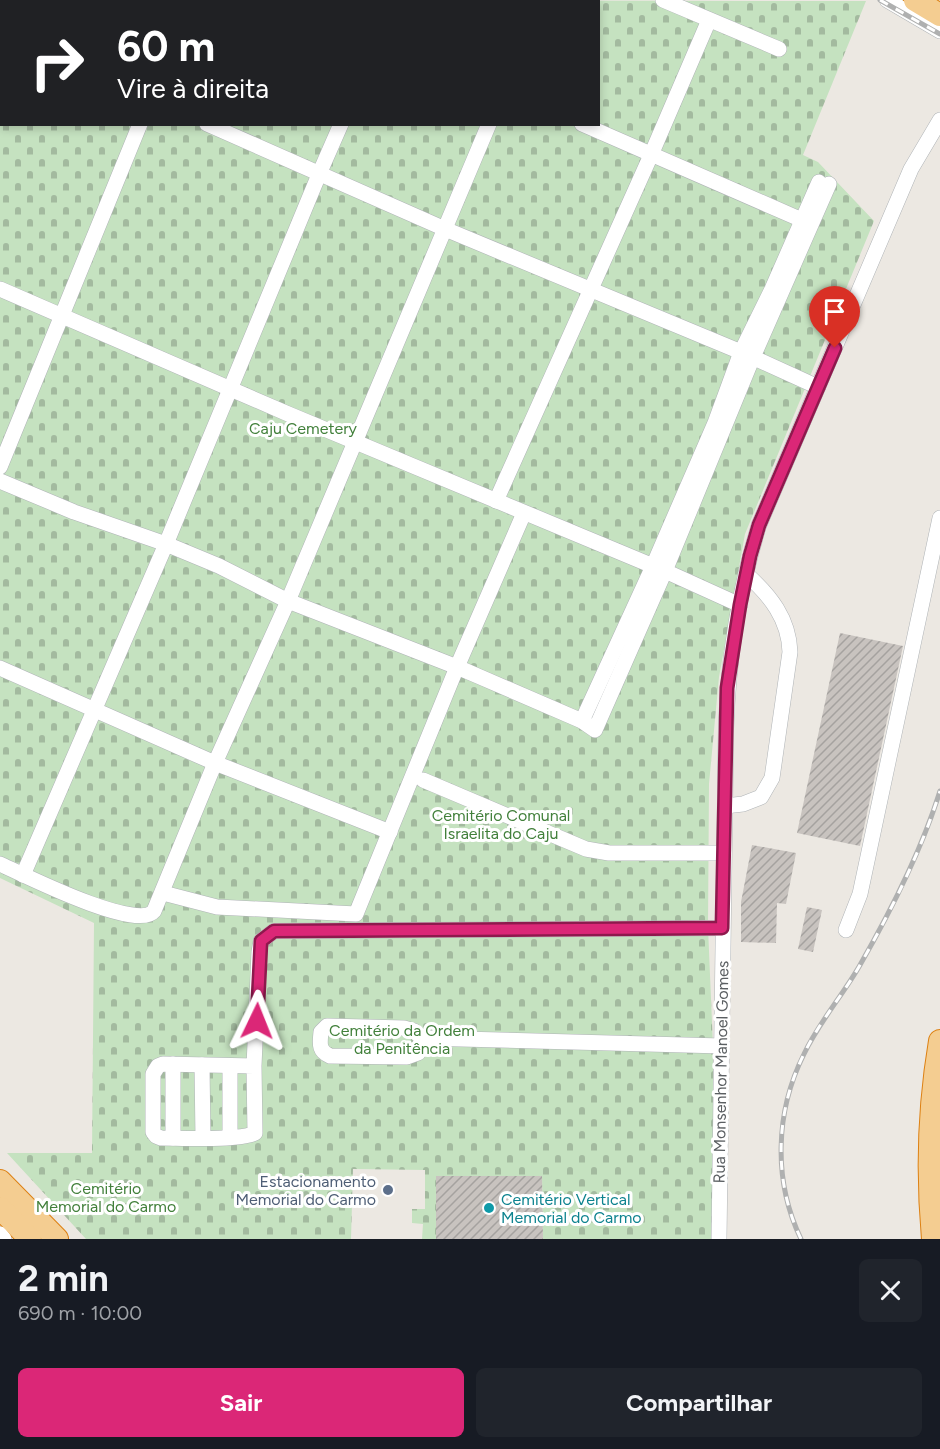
<!DOCTYPE html>
<html lang="pt">
<head>
<meta charset="utf-8">
<style>
  body { margin:0; font-family:Figtree,sans-serif; background:#20242c; color:#f1f3f6; height:100vh; display:flex; flex-direction:column; font-size:22px; white-space:nowrap }
  * { box-sizing:border-box; margin:0 }
  p { font-size:20px; color:#9ea1a6 }
  .icon { flex:none; width:33px; height:33px; fill:none; stroke:currentColor; stroke-width:2; stroke-linecap:round; stroke-linejoin:round }
  .map { position:relative; height:1239px; overflow:hidden }
  .details { display:flex; flex-direction:column; background:#171b24; flex:1 }
  .details>* { flex:none }
  .banner { position:absolute; left:0px; top:0px; width:600px; height:126px; box-shadow:0 3px 9px #0003; background:#202124; color:#fff; overflow:hidden }
  .pin { position:absolute; display:grid; place-items:center; width:51px; height:51px; color:#fff; margin:-62px -26px; border-radius:50% 50% 50% 0; rotate:-45deg; box-shadow:0 0 6px #0007 }
  .pin .icon { rotate:45deg }
  .me { position:absolute; width:66px; margin:-33px; rotate:2deg; stroke-linejoin:round; filter:drop-shadow(0 0 4px #0008) }
  .turn { display:flex; align-items:center; gap:21px; height:126px; padding:0 18px; font-size:27px }
  .turn .icon { width:78px; height:78px; stroke-width:2.5 }
  .turn b { display:block; font-size:42px; line-height:51px }
  .round { display:grid; place-items:center; flex:none; width:63px; height:63px; border-radius:9px; background:#20242c }
  .overview { display:flex; align-items:center; justify-content:space-between; height:102px; padding:0 18px }
  h1 { font-size:36px; font-weight:700; line-height:45px }
  .cta { display:flex; gap:12px; margin-top:auto; padding:12px 18px }
  .cta a { flex:1; height:69px; border-radius:9px; background:#db2777; color:#fff; font-size:24px; font-weight:700; line-height:69px; text-align:center }
  .cta a+a { background:#20242c; color:#f1f3f6 }
  .map>svg:first-child { display:block }
</style>
</head>
<body>
<div class="map">
<svg width="940" height="1239" viewBox="0 0 940 1239">
  <defs>
    <pattern id="cemetery-stones" width="16" height="16" patternUnits="userSpaceOnUse" patternTransform="scale(1.5)"><rect width="16" height="16" fill="#c5e2c0"/><path d="M2 7V4a2 2 0 0 1 4 0v3zM10 15v-3a2 2 0 0 1 4 0v3z" fill="#a3ba9f"/></pattern>
    <pattern id="building-hatch" width="6" height="6" patternUnits="userSpaceOnUse" patternTransform="scale(1.5)"><rect width="6" height="6" fill="#c8c3bf"/><path d="M-1 1l2-2M0 6l6-6M5 7l2-2" fill="none" stroke="#a5a29f"/></pattern>
  </defs>
  <rect width="100%" height="100%" fill="#ece8e2"/>
  <!-- cemetery -->
  <path fill="url(#cemetery-stones)" fill-rule="evenodd" d="M0,0l866,1 -63,154 15,7 56,59 -129,313 -26,143 -10,107 -1,143 5,119 2,193h-172l-1,-63h-106v63h-14l1,-15 -11,-1v-14h13v-39l-72,-1 -2,70h-265l-79,-86h85l2,-230 -94,-45zM2,2h596v122h-596z"/>
  <!-- building -->
  <g fill="url(#building-hatch)">
    <polygon points="840,633 903,646 860,846 797,833"/>
    <polygon points="752,845 796,853 786,904 777,903 776,943 741,942 741,902"/>
    <polygon points="807,907 822,910 813,952 798,949"/>
    <polygon points="436,1176 542,1176 543,1239 436,1239"/>
  </g>
  <g fill="none" stroke-linecap="round" stroke-linejoin="round">
    <defs>
      <g id="minor">
        <polyline points="292,0 296,2"/>
        <polyline points="663,0 779,49"/>
        <polyline points="887,0 940,31"/>
        <polyline points="190,2 191,0"/>
        <polyline points="393,2 393,0"/>
        <polyline points="546,2 547,0"/>
        <polyline points="0,3 1,0"/>
        <polyline points="0,39 2,39"/>
        <polyline points="207,124 445,229 741,352 818,387"/>
        <polyline points="582,124 802,220"/>
        <polyline points="0,289 286,413 665,571 740,605"/>
        <polyline points="0,467 140,124"/>
        <polyline points="0,481 74,512 166,544 219,566 288,601 457,667 582,721 595,730 665,571 753,357 829,184"/>
        <polyline points="496,501 651,155 709,20"/>
        <polyline points="0,668 215,763 390,832"/>
        <polyline points="582,721 653,566 715,423 741,352 772,289 819,182"/>
        <polyline points="423,780 586,849 609,853 724,853"/>
        <path d="M725,806l18,-2 18,-7 11,-19 18,-126c-1,-33 -20,-57 -44,-78"/>
        <path d="M0,864c24,11 137,68 154,47l61,-148 73,-162 201,-477"/>
        <polyline points="23,875 166,544 320,172 341,124"/>
        <polyline points="163,893 217,907 356,914 457,667 524,513"/>
        <polyline points="846,930 860,894 940,518"/>
        <path d="M422,1038l-4,15 -11,4 -77,-1c-12,-5 -10,-13 -9,-24l6,-6 77,2 10,3 8,7 300,8"/>
        <polyline points="202,1065 203,1138"/>
        <polyline points="230,1066 230,1137"/>
        <path d="M254,1066l-91,-2 -5,2 -5,8v58l3,4 5,2c20,0 80,3 94,-5l-1,-67 5,-114 2,-11 13,-10 448,-3"/>
        <polyline points="173,1138 173,1064"/>
        <polyline points="0,1234 4,1239"/>
        <path d="M719,1239l7,-510c2,-69 13,-139 33,-204l152,-356 29,-49"/>
      </g>
      <g id="highway">
        <polyline points="915,0 940,15"/>
        <polyline points="0,1181 57,1239"/>
        <polyline points="0,1208 30,1239"/>
        <path d="M933,1239c-6,-66 -4,-133 7,-198"/>
      </g>
    </defs>
    <!-- minor casing -->
    <use href="#minor" stroke="#b0b4b7" stroke-width="16"/>
    <!-- highway casing -->
    <use href="#highway" stroke="#dd8012" stroke-width="24"/>
    <!-- minor -->
    <use href="#minor" stroke="#fff" stroke-width="15"/>
    <!-- highway -->
    <use href="#highway" stroke="#f4cd91" stroke-width="22"/>
    <defs>
      <g id="rail">
        <polyline points="880,0 940,34"/>
        <path d="M801,1239c-28,-58 -26,-127 3,-185 15,-32 39,-59 56,-89 32,-56 61,-113 80,-174"/>
      </g>
    </defs>
    <!-- rail casing -->
    <use href="#rail" stroke="#afb0b0" stroke-width="5"/>
    <!-- rail -->
    <use href="#rail" stroke="#fff" stroke-width="3" stroke-dasharray="9" stroke-linecap="butt"/>
  </g>
  <g fill="none" stroke-linecap="round" stroke-linejoin="round">
    <defs>
      <polyline id="route" points="257,1021 261,941 274,931 722,928 727,688 740,605 750,556 759,525 835,348"/>
    </defs>
    <!-- route casing -->
    <use href="#route" stroke="#8e194d" stroke-width="15"/>
    <!-- route -->
    <use href="#route" stroke="#db2777" stroke-width="10"/>
  </g>
  <!-- markers -->
  <circle fill="#5c6f8a" stroke="#fff" stroke-width="2" cx="388" cy="1190" r="6"/>
  <circle fill="#0f9aa8" stroke="#fff" stroke-width="2" cx="489" cy="1208" r="6"/>
  <g text-anchor="middle" dominant-baseline="central" stroke-width="6" stroke-linejoin="round" paint-order="stroke">
    <!-- park labels -->
    <g font-size="16" fill="#42803b" stroke="#fff">
      <text x="303" y="428">Caju Cemetery</text>
      <text x="501" y="815">Cemitério Comunal<tspan x="501" dy="18">Israelita do Caju</tspan></text>
      <text x="402" y="1030">Cemitério da Ordem<tspan x="402" dy="18">da Penitência</tspan></text>
      <text x="106" y="1188">Cemitério<tspan x="106" dy="18">Memorial do Carmo</tspan></text>
    </g>
    <!-- street labels -->
    <g font-size="16" fill="#5b5f62" stroke="#fff">
      <text transform="translate(721 1072) rotate(-89)">Rua Monsenhor Manoel Gomes</text>
    </g>
    <!-- service labels -->
    <g font-size="16" fill="#4e5e75" stroke="#fff" text-anchor="end">
      <text x="376" y="1181">Estacionamento<tspan x="376" dy="18">Memorial do Carmo</tspan></text>
    </g>
    <!-- culture labels -->
    <g font-size="16" fill="#0d838f" stroke="#fff" text-anchor="start">
      <text x="501" y="1199">Cemitério Vertical<tspan x="501" dy="18">Memorial do Carmo</tspan></text>
    </g>
  </g>
</svg>
<div class="pin" style="left:835px;top:348px;background:#d93025"><svg class="icon" aria-label="arrive" viewBox="0 0 24 24"><path d="M6 21V4h12l-3 4 3 4H6"/></svg></div>
<svg class="me" style="left:257px;top:1021px" viewBox="-20 -20 40 40"><path d="M0-17L14 15 0 8-14 15z" fill="#db2777" stroke="#fff" stroke-width="4"/></svg>
<div class="banner">
<div class="turn"><svg class="icon" aria-label="right" viewBox="0 0 24 24"><path d="M7 20v-9h11M14 6l5 5-5 5"/></svg><div><b>60 m</b>Vire à direita</div></div>
</div>
</div>
<section class="details">
<div class="overview"><div><h1>2 min</h1><p>690 m · 10:00</p></div><a class="round"><svg class="icon" aria-label="close" viewBox="0 0 24 24"><path d="M6 6l12 12M18 6L6 18"/></svg></a></div>
<div class="cta"><a>Sair</a><a>Compartilhar</a></div>
</section>
</body>
</html>
